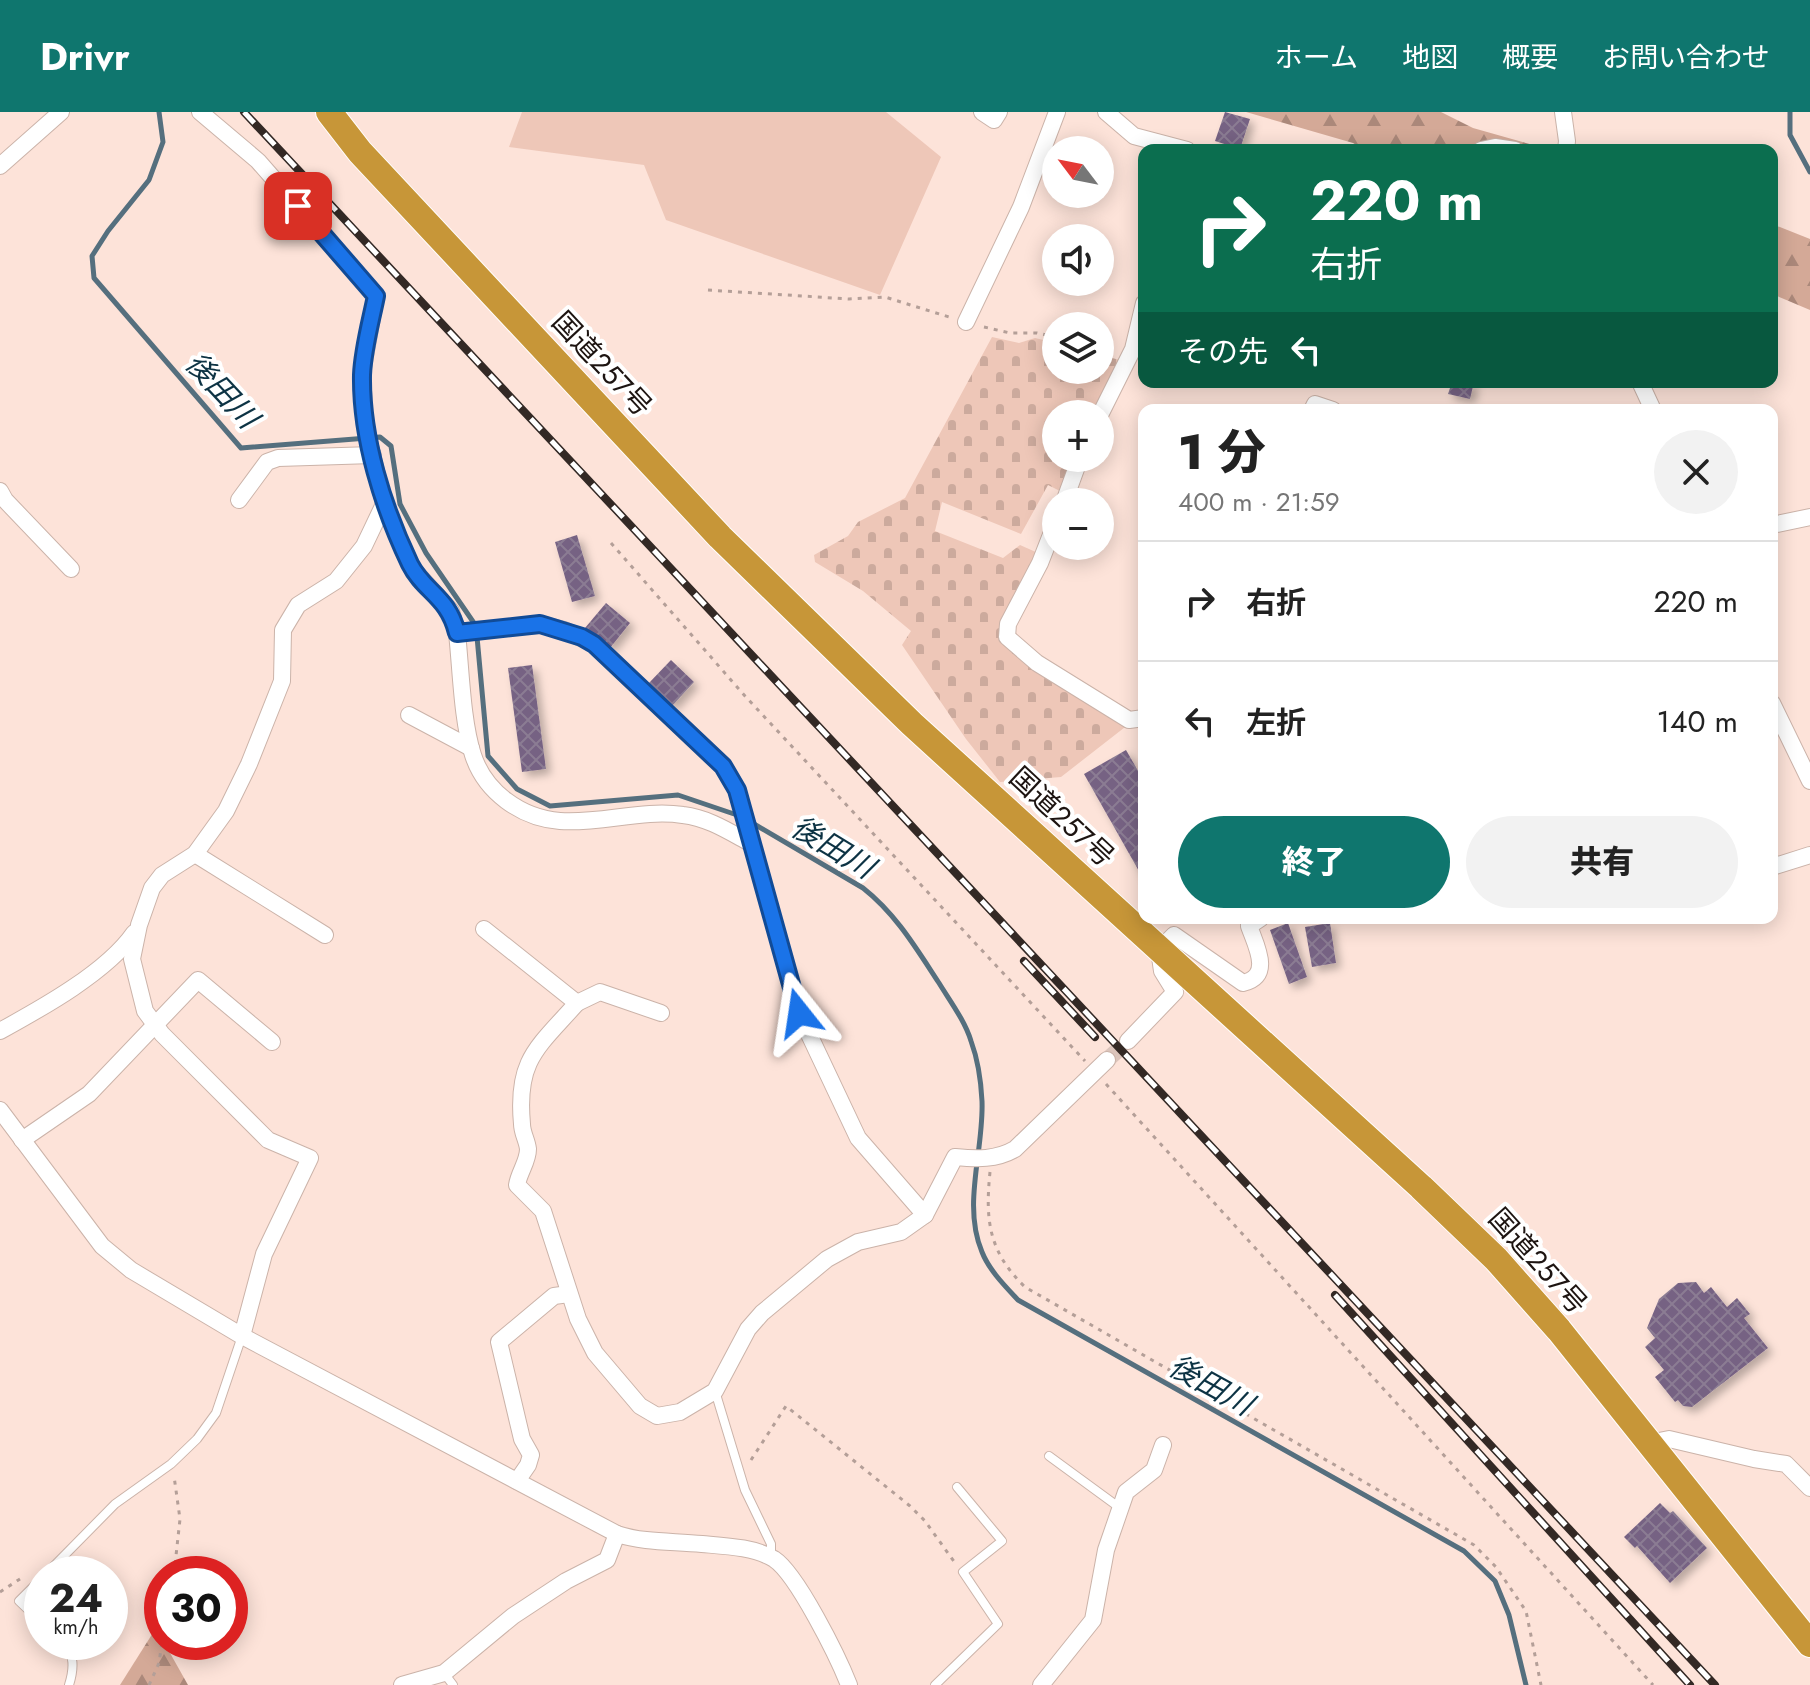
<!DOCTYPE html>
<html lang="ja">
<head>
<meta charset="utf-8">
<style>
  body { margin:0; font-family:Jost,"Noto Sans JP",sans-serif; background:#f2f2f2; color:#222; height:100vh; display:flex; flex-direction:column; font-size:30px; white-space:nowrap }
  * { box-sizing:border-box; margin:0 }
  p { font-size:26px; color:#767676 }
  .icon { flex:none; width:44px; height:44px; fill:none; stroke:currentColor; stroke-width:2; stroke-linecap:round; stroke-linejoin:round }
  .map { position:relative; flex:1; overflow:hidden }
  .details { position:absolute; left:1138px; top:292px; width:640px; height:520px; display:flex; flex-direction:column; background:#fff; border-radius:16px; box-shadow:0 4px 20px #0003 }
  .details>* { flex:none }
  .banner { position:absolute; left:1138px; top:32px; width:640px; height:244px; border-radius:16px; box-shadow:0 4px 20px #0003; background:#0b6e4f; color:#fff; overflow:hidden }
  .needle { width:52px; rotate:302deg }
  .fabs { position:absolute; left:1042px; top:24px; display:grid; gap:16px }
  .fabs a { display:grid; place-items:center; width:72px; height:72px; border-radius:50%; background:#fff; box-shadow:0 4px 20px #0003; font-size:40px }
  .speed { position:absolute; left:24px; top:1444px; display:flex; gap:16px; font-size:40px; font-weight:700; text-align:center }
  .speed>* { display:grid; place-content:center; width:104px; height:104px; border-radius:50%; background:#fff; box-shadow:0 4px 20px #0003; line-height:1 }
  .speed small { font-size:20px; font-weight:400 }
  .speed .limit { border:12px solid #d22; background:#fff; color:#111 }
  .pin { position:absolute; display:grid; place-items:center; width:68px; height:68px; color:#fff; margin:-34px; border-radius:16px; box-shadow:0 4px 12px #0006 }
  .me { position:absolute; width:88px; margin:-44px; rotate:345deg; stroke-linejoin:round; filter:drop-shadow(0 0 6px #0008) }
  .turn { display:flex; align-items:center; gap:28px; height:168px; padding:0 40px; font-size:36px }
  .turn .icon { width:104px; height:104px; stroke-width:2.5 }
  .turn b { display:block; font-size:56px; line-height:68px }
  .then { display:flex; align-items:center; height:76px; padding:0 40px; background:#0003; gap:16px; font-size:30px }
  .round { display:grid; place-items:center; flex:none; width:84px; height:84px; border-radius:42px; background:#f2f2f2 }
  .overview { display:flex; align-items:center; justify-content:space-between; height:136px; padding:0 40px }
  h1 { font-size:48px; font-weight:800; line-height:60px }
  .primary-button { display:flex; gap:16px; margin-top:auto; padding:16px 40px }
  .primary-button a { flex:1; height:92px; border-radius:48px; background:#0f766e; color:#fff; font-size:32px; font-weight:800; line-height:92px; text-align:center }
  .primary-button a+a { background:#f2f2f2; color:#222 }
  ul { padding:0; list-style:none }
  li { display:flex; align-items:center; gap:24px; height:120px; padding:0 40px; border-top:2px solid #e0e0e0 }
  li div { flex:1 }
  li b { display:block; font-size:30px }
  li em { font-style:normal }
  header { display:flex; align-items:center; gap:48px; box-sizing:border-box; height:112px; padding:0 40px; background:#0f766e; color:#fff }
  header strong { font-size:38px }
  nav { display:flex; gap:44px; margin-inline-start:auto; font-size:28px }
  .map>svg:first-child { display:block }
</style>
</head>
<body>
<header>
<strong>Drivr</strong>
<nav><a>ホーム</a><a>地図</a><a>概要</a><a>お問い合わせ</a></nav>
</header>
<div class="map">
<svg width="1810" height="1573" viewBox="0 0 1810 1573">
  <defs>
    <pattern id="forest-firs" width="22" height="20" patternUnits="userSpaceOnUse" patternTransform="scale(2)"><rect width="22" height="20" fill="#d4a997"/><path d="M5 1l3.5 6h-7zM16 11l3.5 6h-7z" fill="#ab887a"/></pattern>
    <pattern id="cemetery-stones" width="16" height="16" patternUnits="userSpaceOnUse" patternTransform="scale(2)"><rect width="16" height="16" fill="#eec7b8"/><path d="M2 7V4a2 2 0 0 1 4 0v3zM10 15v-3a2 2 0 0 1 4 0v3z" fill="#ccaa9d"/></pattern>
    <pattern id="building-cross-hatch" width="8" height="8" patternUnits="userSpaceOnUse" patternTransform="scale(2)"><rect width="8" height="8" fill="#766283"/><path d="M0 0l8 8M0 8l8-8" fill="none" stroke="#8b7c93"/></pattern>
    <filter id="shadow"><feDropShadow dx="5" dy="5" stdDeviation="4" flood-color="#0004"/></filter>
  </defs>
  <rect width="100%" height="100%" fill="#fde3d9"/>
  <!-- grass -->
  <polygon fill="#eec7b8" points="522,0 886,0 941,45 880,183 666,108 644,53 509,35"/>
  <!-- forest -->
  <g fill="url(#forest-firs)">
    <polygon points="1246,0 1441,0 1473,16 1551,38 1365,38 1353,31"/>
    <polygon points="1772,112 1810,127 1810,198 1772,182"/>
    <polygon points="156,1516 188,1573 120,1573"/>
  </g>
  <!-- cemetery -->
  <polygon fill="url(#cemetery-stones)" points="992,225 1019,231 1035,226 1056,231 1056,258 1100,258 1100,243 1124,249 1096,302 1056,302 1056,346 1075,346 1062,380 1048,373 1021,422 942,390 935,419 1003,446 1020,433 1038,441 1002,529 1129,612 1061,665 1000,670 966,627 902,533 911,519 863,479 815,450 814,443 848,424 858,410 905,386"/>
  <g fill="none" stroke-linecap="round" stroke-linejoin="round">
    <!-- stream -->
    <g stroke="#556f7e" stroke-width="5">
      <polyline points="159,0 163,30 149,68 108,119 92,144 94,166 241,336 380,325 391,334 400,392 426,441 476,514 488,644 517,677 550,694 678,683 740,704"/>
      <polyline points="1790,0 1790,23 1810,60"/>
      <path d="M749,709l114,67c33,26 53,60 76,95 11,18 26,38 32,58 7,19 10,40 11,60 2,49 -20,104 0,151 7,18 23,34 36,48l446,251 31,30 14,34 17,70"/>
    </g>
  </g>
  <!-- building -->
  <g fill="url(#building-cross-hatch)" filter="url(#shadow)">
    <polygon points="1225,0 1250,7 1240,37 1215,29"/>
    <polygon points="1452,270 1474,270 1470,287 1448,282"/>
    <polygon points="577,423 595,484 572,490 555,430"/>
    <polygon points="606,491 630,511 610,536 585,516"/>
    <polygon points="671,548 694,570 672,594 648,572"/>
    <polygon points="532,553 546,657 522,660 508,556"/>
    <polygon points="1126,638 1144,669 1144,768 1084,662"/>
    <polygon points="1288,811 1307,865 1289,872 1270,818"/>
    <polygon points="1330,811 1336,851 1312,855 1305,815"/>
    <polygon points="1696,1170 1704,1181 1711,1175 1727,1195 1737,1186 1750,1202 1744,1206 1768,1236 1692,1295 1683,1294 1678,1288 1675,1290 1655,1265 1664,1258 1645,1235 1655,1226 1647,1216 1659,1187 1678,1171"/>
    <polygon points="1660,1391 1670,1401 1673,1399 1707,1436 1670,1471 1637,1434 1635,1436 1624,1425"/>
  </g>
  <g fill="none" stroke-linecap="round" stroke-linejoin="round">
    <!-- minor-tunnel -->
    <polyline stroke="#dbc4bb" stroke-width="16" stroke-dasharray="16 8" stroke-linecap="butt" points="1107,948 1128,929"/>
    <defs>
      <g id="service">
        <polyline points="715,1279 745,1378 771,1432 771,1445"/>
        <polyline points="1049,1344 1120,1396"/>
        <polyline points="46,1462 115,1392 171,1352 197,1327 216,1301 242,1224"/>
        <polyline points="42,1466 19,1489 42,1511"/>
        <path d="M63,1530c12,12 11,27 6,43"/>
        <polyline points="444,1561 453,1573"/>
        <polyline points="935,1573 998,1512 963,1460 1002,1429 957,1375"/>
      </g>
      <g id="minor">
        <polyline points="200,0 258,49 376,184 362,261 365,313 384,392 412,456 451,499 457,521 540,512 564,518 594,532 723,654 737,678 799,901 858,1026 925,1103"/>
        <polyline points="982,0 994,8 999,0"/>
        <polyline points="1106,0 1134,24 1187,38"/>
        <polyline points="1563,0 1567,29 1566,38"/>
        <polyline points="1481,38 1495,35 1515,38"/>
        <polyline points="0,54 61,0"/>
        <polyline points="966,210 1021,95 1057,0"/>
        <polyline points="1640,270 1653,298"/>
        <polyline points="1312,298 1315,292 1333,298"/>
        <polyline points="1100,303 1133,237 1144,191"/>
        <polyline points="0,379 5,388 71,457"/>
        <polyline points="239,388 267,350 278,346 373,343"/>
        <polyline points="1064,390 1080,346"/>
        <polyline points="1056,410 1040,451 1008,512 1007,525 1037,551 1129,608 1144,606"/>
        <polyline points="1772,413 1810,405"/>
        <path d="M457,521c4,37 5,88 16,122 12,37 48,63 87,66 41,3 82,-12 123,-6 25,3 45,16 67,28"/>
        <polyline points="1772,591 1810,669"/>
        <polyline points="409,603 471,636"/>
        <polyline points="195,742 325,823"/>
        <polyline points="1772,755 1810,743"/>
        <path d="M484,817l93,74c-40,45 -61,57 -55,121 0,9 5,16 6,25 0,13 -9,23 -11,36l26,26 35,108 17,34 45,53 17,10 23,-4 35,-21 33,-62 14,-16 65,-54 31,-17 43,-10 24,-17 30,-58c22,2 41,3 60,-8l92,-89"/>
        <polyline points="577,891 600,880 661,901"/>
        <path d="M0,919c42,-23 107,-59 134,-98"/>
        <path d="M1128,929l47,-49 -13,-21 -3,-21 15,-15 69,48c30,-7 13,-37 6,-57l12,-8"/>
        <path d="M0,998l102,136 29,24 111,66 375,198c28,9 56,7 85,10 23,2 52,3 72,15 23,15 64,98 75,126"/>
        <polyline points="22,1028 89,982 198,868 272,930"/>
        <polyline points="242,1224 264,1142 310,1046 268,1028 162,922 145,899 132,847 139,813 152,776 162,763 195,742 226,699 249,652 282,569 283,518 298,493 336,469 364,434 384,392"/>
        <polyline points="1649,1331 1669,1327 1754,1347 1786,1352 1810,1376"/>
        <polyline points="517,1369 528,1353 531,1343 522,1327 499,1230 554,1184 569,1182"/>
        <polyline points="402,1573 444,1561 513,1504 566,1469 607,1448 617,1422"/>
        <polyline points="1041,1573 1093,1508 1106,1438 1126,1380 1154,1358 1163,1333"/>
      </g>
      <polyline id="trunk" points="329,0 360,40 720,425 912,612 1421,1075 1496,1147 1559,1218 1810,1532"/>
    </defs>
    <!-- service casing -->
    <use href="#service" stroke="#cbb3a9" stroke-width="10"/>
    <!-- minor casing -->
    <use href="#minor" stroke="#cbb3a9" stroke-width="18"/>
    <!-- trunk casing -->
    <use href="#trunk" stroke="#fff" stroke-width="28"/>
    <!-- path -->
    <g stroke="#b49f98" stroke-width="3" stroke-dasharray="4 6" stroke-linecap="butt">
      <polyline points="708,178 849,187 885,185 949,205"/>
      <polyline points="984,215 1010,221 1037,221 1056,225"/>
      <polyline points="1100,237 1112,240"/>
      <polyline points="611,431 745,584 1085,949"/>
      <polyline points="1106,972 1653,1573"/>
      <path d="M990,1060c-5,49 -1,80 35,115l449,258 22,22 30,44 15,74"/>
      <polyline points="751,1348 786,1294 910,1394 925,1409 955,1451"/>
      <polyline points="174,1462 180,1407 174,1364"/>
      <polyline points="0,1480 20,1467"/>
      <polyline points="149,1573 159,1551 162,1530"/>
    </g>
    <!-- service -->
    <use href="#service" stroke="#fff" stroke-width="8"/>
    <!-- minor -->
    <use href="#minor" stroke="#fff" stroke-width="16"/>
    <!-- trunk -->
    <use href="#trunk" stroke="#c79638" stroke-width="26"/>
    <defs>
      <g id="rail">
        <polyline points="244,0 1715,1573"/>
        <polyline points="1024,849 1095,925"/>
        <polyline points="1335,1183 1690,1573"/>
      </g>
    </defs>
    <!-- rail casing -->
    <use href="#rail" stroke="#332925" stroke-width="8"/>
    <!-- rail -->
    <use href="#rail" stroke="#fff" stroke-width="5" stroke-dasharray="15" stroke-linecap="butt"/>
  </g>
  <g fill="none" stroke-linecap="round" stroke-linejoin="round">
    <defs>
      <path id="route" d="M298,94l78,90c-5,25 -13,53 -14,79 -1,63 21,132 48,189 14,28 38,32 47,69l83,-9 42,13 12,7 129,122 14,24 62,223"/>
    </defs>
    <!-- route casing -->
    <use href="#route" stroke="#114b97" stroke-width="20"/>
    <!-- route -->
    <use href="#route" stroke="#1a73e8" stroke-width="14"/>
  </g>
  <g text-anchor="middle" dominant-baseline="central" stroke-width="8" stroke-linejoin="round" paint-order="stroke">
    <!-- street labels -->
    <g font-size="28" fill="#1d1411" stroke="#fff">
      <text transform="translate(602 252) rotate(47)">国道257号</text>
      <text transform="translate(1062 705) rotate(43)">国道257号</text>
      <text transform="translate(1538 1149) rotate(48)">国道257号</text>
    </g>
    <!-- water labels -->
    <g font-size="30" font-style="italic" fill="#0d3344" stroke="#fff">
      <text transform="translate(222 278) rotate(47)">後田川</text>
      <text transform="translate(833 735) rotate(31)">後田川</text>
      <text transform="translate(1211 1273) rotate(29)">後田川</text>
    </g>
  </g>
</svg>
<div class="fabs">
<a><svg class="needle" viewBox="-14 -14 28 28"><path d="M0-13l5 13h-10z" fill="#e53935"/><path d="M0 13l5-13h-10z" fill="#767676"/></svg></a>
<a><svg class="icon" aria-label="sound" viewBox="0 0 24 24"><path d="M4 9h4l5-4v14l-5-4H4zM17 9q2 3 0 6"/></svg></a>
<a><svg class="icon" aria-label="layers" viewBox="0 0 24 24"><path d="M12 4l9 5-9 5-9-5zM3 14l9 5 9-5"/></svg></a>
<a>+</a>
<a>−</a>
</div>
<div class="speed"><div>24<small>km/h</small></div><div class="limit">30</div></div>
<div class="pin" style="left:298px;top:94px;background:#d93025"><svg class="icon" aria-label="arrive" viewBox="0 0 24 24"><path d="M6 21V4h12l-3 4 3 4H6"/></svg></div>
<svg class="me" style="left:799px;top:901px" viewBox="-20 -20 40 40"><path d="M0-17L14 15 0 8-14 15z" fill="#1a73e8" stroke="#fff" stroke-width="4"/></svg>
<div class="banner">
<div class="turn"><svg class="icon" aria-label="right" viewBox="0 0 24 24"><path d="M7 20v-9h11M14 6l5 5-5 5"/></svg><div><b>220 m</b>右折</div></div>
<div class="then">その先<svg class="icon" aria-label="left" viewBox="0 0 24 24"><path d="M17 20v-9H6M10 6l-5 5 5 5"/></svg></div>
</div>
<section class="details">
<div class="overview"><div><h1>1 分</h1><p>400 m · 21:59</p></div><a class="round"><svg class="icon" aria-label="close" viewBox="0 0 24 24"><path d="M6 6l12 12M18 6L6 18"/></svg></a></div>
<ul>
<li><svg class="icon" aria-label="right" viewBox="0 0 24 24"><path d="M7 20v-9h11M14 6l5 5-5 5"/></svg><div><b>右折</b></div><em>220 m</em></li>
<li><svg class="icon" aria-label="left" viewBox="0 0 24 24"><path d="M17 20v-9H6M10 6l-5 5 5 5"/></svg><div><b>左折</b></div><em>140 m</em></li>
</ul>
<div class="primary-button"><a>終了</a><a>共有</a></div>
</section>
</div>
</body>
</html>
